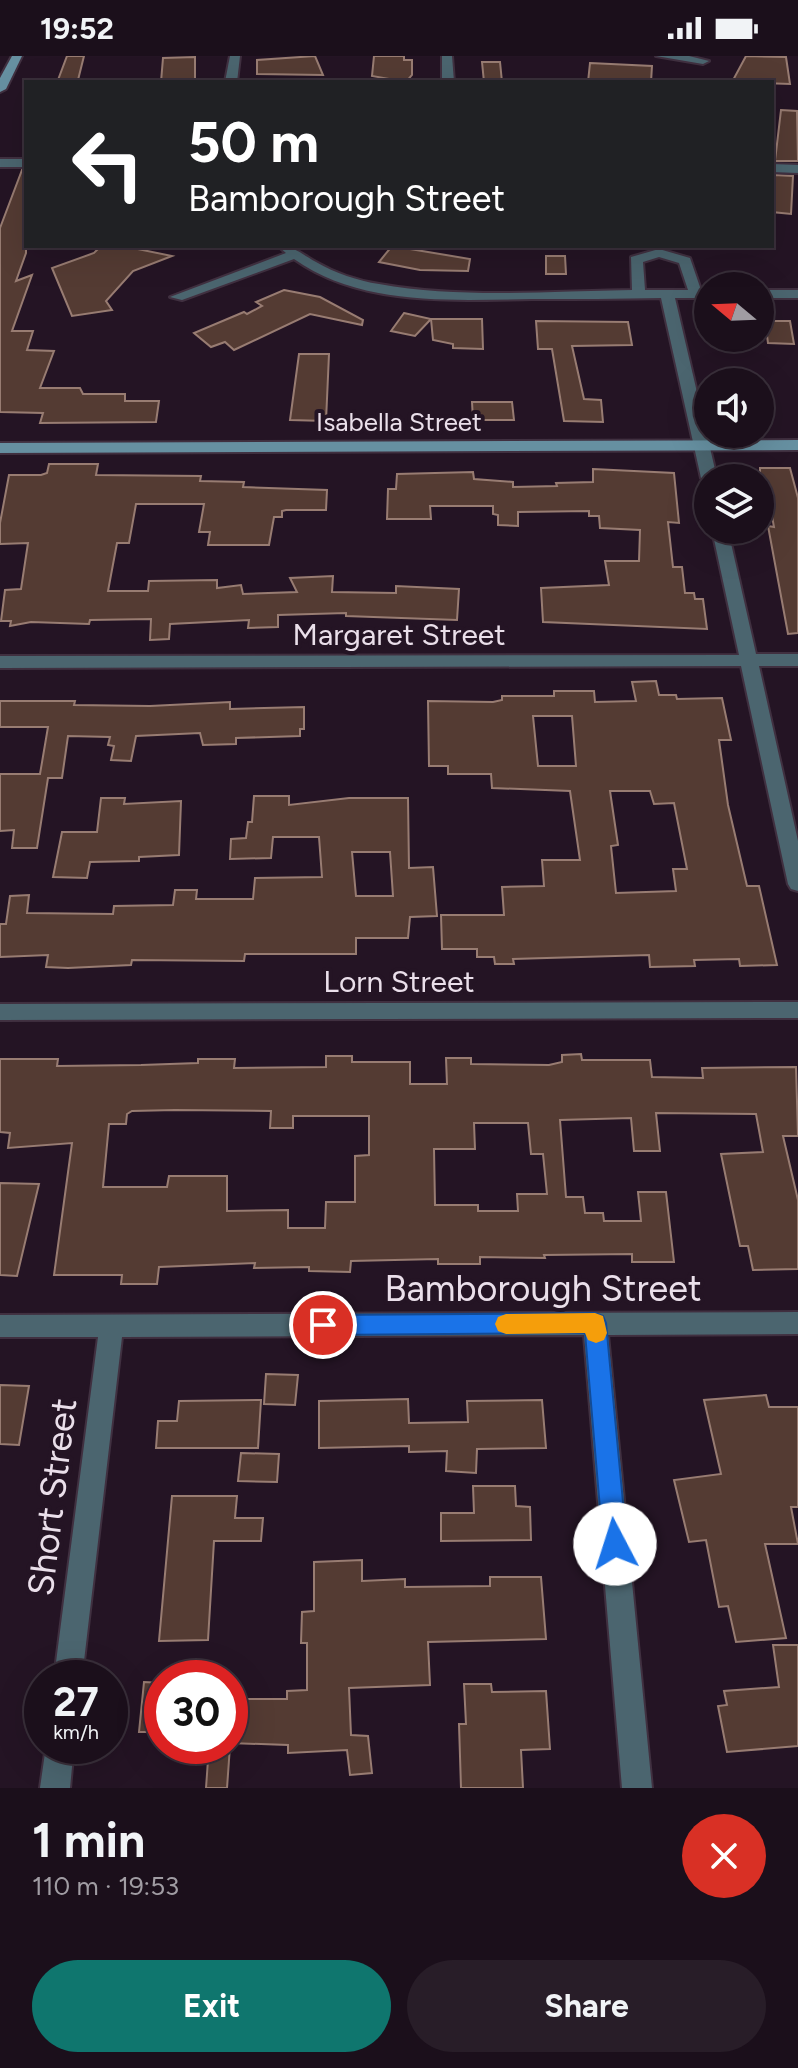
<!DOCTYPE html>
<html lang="en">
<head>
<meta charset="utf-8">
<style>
  body { margin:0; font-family:Figtree,sans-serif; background:#281d28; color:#f1f3f6; height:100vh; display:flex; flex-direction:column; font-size:30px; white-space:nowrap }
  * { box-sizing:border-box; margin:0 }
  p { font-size:26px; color:#a09ca3 }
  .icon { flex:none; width:44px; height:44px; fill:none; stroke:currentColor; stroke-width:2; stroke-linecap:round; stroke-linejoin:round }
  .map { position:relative; height:1732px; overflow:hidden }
  .sheet { display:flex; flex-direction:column; background:#1b0f1b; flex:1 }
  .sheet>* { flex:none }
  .hud { position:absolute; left:24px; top:24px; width:750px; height:168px; border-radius:0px; box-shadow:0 8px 32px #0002,0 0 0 2px #392f3a; background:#202124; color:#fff; overflow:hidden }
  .needle { width:52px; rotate:289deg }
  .tools { position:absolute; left:694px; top:216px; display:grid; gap:16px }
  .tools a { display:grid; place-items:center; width:80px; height:80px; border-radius:50%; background:#1b0f1b; box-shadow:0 8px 32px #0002,0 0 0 2px #392f3a; font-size:40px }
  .speed { position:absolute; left:24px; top:1604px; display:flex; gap:16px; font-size:40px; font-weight:700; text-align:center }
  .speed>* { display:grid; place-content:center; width:104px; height:104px; border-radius:50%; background:#1b0f1b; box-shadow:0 8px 32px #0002,0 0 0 2px #392f3a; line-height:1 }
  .speed small { font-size:20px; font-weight:400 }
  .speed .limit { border:12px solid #d22; background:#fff; color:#111 }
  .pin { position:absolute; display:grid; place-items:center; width:68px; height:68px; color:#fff; margin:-34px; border:4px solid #fff; border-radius:50%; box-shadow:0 2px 8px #0007 }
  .me { position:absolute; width:88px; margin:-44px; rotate:355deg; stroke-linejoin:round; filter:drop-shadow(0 0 6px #0008) }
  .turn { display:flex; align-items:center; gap:28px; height:168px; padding:0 32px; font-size:36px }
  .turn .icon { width:104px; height:104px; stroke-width:2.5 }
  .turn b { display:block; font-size:56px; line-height:68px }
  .round { display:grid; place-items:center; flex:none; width:84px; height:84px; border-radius:42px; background:#281d28 }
  .head { display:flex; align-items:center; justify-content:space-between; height:136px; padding:0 32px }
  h1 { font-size:48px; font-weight:700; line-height:60px }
  .action { display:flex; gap:16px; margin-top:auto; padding:16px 32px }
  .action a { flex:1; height:92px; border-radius:48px; background:#0f766e; color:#fff; font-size:32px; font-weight:700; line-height:92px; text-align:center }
  .action a+a { background:#281d28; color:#f1f3f6 }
  .status { display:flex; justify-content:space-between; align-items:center; height:56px; padding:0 40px; background:#1b0f1b; direction:ltr }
  .status svg { height:22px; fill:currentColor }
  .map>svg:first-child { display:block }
</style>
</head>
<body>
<div class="status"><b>19:52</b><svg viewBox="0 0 49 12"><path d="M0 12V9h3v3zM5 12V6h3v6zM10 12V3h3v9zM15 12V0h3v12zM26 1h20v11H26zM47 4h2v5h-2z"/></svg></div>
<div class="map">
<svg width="798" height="1732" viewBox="0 0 798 1732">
  <rect width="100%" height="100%" fill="#241424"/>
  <!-- building -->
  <g fill="#543b33" stroke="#987c72" stroke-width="2" fill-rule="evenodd">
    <polygon points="67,0 84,0 78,24 58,24"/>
    <polygon points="315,0 323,19 257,18 257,4"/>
    <polygon points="374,0 404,0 404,4 412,4 412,19 406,26 372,20"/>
    <polygon points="746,0 786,1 790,28 732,26"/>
    <polygon points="195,1 195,26 161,26 163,2"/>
    <polygon points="482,6 500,6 502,26 484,26"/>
    <polygon points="590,7 652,10 651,26 588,26"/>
    <polygon points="781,54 797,55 798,105 775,105"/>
    <polygon points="22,114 26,114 26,197 16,225 32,219 12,275 33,275 27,294 54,295 40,332 80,332 83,338 125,338 125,345 159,345 156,366 40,367 43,357 0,356 0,172"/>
    <polygon points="774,119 793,120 791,158 772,156"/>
    <polygon points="101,190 123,190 172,200 133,215 106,245 112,254 72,260 52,212 94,197"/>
    <polygon points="392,190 470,203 468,215 420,214 379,206"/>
    <polygon points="546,200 565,200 566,218 546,218"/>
    <polygon points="284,234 320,241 363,264 362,269 310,258 234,294 225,286 211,291 194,277 244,256 247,258 262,250 256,246"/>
    <polygon points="404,257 431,263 415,280 391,275"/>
    <polygon points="431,263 482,263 483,293 453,292 453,288 433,284"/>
    <polygon points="536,265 628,266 632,289 572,290 584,343 601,344 603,366 564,365 552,293 538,293"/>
    <polygon points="765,265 790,265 794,288 768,287"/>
    <polygon points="299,298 329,298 326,365 290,364"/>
    <polygon points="472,346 512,346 514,364 473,364"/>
    <polygon points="49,408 98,408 96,419 201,420 200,425 244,426 243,431 327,434 326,454 286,454 282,455 282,461 274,461 269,489 208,489 210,476 199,476 204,448 136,448 129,487 117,487 108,535 148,535 149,525 217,524 217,532 241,529 243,538 297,536 290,522 333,520 332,536 396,537 396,530 459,533 457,564 346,560 346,557 278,559 278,571 248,572 249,564 170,568 169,583 150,584 151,563 90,564 89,568 31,566 10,570 11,565 1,565 5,534 21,533 28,487 0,488 0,467 9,419 41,419 47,417"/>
    <polygon points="760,412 790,412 798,442 798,577 788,578 768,470 774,471 767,433 760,433"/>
    <polygon points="593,413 674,417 679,467 668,466 673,511 682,511 685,537 694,537 695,543 703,543 707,573 543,566 541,532 609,529 605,505 639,505 640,474 600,472 599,460 589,460 589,455 518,456 518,470 498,469 498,459 493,458 493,450 430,450 431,463 387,463 388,433 396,433 397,418 473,416 474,423 513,426 513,431 557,430 556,427 593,426"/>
    <path d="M656,625l3,14h17l1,4 45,-1 9,42h-12l9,65 19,81h12l18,79 -37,1 -1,-7 -45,1 1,6 -45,1 -1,-12 -136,4 1,5h-19l-1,-7h-17v-8h-35l-1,-34h63l-2,-28 42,-1 -2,-26h38l-10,-69 -78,-3 -1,-14h-43v-8h-19l-1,-65 65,1 9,-2v-4h52v-5h40l1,11 41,-1 -4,-19zM533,660h39l4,50h-38zM610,735h40l4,13 20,-1 13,66h-14l3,22 -60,2 -5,-47 7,-1z"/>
    <polygon points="0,645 75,645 74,649 150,650 230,646 230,653 304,651 304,673 300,673 300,680 236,682 236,688 203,689 200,677 136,680 131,705 111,704 114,690 108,689 110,681 68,680 62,722 48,722 37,792 12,792 14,774 0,775 0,718 40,718 48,671 0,671"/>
    <path d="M254,740h35v9l60,-7h59l1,70 24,-1 4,49 -27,1 -2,21h-52v16h-111l-1,7 -112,-1 -1,5 -63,3 -22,-1 2,-12 -48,2v-33h6l4,-28 19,-1 -2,18 86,1 1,-8 59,-1 2,-15h22l-1,9h57l2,-21 67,-1 -3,-40h-46l-2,21 -41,1 1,-20 15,-1 2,-16h4zM352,796h38l3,44h-37z"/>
    <polygon points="101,742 125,742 124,748 181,745 179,799 139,801 139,805 90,806 87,822 53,821 62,776 97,776"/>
    <path d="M581,998l1,6h68l2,17 51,1 -1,-10 94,-1 2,69h-15l15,64v69l-45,1 -5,-24h-8l-19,-92 42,-2 -7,-38 -100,-1 4,38h-26l-3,-33 -71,2 6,77h17l2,16h18l1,8h37l-3,-29h28l8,70h-42v-8l-88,1 1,3 -65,-1v7h-42v-5l-87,2 -1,11 -41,-1v-4l-55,1 1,-5 -96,4 -2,17h-36l1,-9h-68l18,-132 -64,5 2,-15 -10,-1v-73h58l-1,7 84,-1 57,-2v-4h37l-1,9 92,-1v-11h26v6h58v22h37l-1,-26h25v6l78,1 13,-3v-7zM175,1054l96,1 -1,17h23v-12h76v39l-14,1v46h-29l-1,26h-37v-18l-61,1v-35h-58l-2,11h-64l6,-63h17l1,-10 5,-3zM474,1067h54l3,31h12l4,40h-30l1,17h-40v-6h-43l-1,-56h41z"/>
    <polygon points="0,1127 39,1128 17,1220 0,1219"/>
    <polygon points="266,1318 298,1319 295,1349 264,1348"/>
    <polygon points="0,1329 29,1330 19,1389 0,1388"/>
    <polygon points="766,1339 769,1351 798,1351 798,1451 791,1451 798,1488 765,1488 786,1582 736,1586 728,1550 719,1551 706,1484 689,1486 674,1424 721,1418 704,1344"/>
    <polygon points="408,1343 409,1367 468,1366 467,1345 542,1344 546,1392 477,1393 476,1417 446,1415 447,1395 409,1396 409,1390 319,1392 319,1345"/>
    <polygon points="261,1344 258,1392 156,1392 158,1365 177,1365 179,1345"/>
    <polygon points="241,1397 279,1398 277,1426 238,1425"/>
    <polygon points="473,1430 515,1430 516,1450 530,1451 531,1484 441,1485 441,1457 474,1457"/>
    <polygon points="172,1440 237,1440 235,1462 263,1462 261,1485 214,1485 208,1584 159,1585"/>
    <polygon points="362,1504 362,1525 405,1523 405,1531 490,1530 490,1521 541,1521 546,1583 428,1586 430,1629 349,1632 351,1679 368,1680 372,1717 350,1719 347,1694 288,1697 288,1689 230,1687 230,1643 287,1643 287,1635 307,1634 307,1587 301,1587 302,1556 314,1555 314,1506"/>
    <polygon points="773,1589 798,1589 798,1690 727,1696 718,1650 727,1649 724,1635 779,1631"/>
    <polygon points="144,1626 162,1627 162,1676 139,1676"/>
    <polygon points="464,1628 491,1628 492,1636 546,1635 550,1693 521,1694 523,1732 461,1732 459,1668 466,1668"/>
    <polygon points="209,1690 230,1690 227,1732 206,1732"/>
  </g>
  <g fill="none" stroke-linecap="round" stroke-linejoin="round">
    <defs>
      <g id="street">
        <polygon points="230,0 240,0 237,26 225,26"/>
        <polygon points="442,0 452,0 454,26 442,26"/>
        <polygon points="656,0 689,0 709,5 703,8"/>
        <rect x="0" y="103" width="26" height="8"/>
        <polygon points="772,108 798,109 798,117 772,116"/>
        <path d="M278,190c17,0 23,8 38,16 19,11 42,19 63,22 83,15 170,7 253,6l-1,-33 28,-8 31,9 11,32h7v8h-33l42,180h-9v4l-7,-4 -40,-180c-43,1 -86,1 -129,1 -78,1 -170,8 -238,-40l-112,41 -12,-3 116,-44zM659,201l20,6 9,27h-43l-2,-28z"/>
        <rect x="760" y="234" width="38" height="8"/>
        <polygon points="712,474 728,474 756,598 798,598 798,610 759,610 798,785 798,835 791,833 788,828 741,610 0,612 0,600 739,599"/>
        <polygon points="798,946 798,962 0,964 0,948"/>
        <polygon points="798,1256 798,1278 608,1279 652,1732 622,1732 584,1279 122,1281 82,1622 54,1622 98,1281 0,1281 0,1259"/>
        <polygon points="46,1690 74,1690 70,1732 40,1732"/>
      </g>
      <g id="secondary">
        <polygon points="12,0 22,0 6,33 0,36 0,22"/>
        <polygon points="798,384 798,394 0,397 0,387"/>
      </g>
    </defs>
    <!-- street casing -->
    <use href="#street" stroke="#403040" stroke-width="4"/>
    <!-- secondary casing -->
    <use href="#secondary" stroke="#403040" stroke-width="4"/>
    <!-- street -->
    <use href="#street" fill="#4b656f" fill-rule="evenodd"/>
    <!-- secondary -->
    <use href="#secondary" fill="#6690a1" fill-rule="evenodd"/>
  </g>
  <!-- route -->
  <polygon fill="#1a73e8" stroke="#114b97" stroke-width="2" points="595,1257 603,1260 606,1267 627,1488 623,1496 615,1500 606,1496 603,1488 585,1277 323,1279 315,1276 312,1269 315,1261 323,1259"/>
  <!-- slow -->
  <polygon fill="#f59e0b" points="595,1257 603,1260 607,1277 604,1284 596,1287 588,1284 585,1277 506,1278 498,1275 495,1268 498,1261 506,1258"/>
  <g text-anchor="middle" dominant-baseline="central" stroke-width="8" stroke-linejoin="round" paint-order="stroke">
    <!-- far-street labels -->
    <g font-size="26" fill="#eadfea" stroke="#241424">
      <text x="399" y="366">Isabella Street</text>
    </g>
    <!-- street labels -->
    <g font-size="30" fill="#eadfea" stroke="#241424">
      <text x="399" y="578">Margaret Street</text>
      <text x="399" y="925">Lorn Street</text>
    </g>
    <!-- near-street labels -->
    <g font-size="36" fill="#eadfea" stroke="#241424">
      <text x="543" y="1232">Bamborough Street</text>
      <text transform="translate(52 1441) rotate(-83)">Short Street</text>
    </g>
  </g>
</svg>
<div class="tools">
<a><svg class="needle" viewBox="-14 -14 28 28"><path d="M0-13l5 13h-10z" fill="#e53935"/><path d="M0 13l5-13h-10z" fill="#a09ca3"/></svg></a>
<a><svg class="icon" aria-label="sound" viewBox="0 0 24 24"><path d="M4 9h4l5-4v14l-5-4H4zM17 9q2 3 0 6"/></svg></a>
<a><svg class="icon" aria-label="layers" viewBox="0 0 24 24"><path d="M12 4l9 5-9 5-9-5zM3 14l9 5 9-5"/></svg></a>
</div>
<div class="speed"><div>27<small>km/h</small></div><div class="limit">30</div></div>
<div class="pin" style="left:323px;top:1269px;background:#d93025"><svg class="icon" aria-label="arrive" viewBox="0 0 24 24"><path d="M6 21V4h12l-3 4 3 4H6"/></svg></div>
<svg class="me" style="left:615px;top:1488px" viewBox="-20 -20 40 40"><circle r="19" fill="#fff"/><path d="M0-13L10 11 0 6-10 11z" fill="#1a73e8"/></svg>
<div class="hud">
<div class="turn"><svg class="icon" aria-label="left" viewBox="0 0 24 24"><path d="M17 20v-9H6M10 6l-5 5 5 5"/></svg><div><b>50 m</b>Bamborough Street</div></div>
</div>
</div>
<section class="sheet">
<div class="head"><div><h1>1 min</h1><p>110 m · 19:53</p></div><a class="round" style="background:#d93025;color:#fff"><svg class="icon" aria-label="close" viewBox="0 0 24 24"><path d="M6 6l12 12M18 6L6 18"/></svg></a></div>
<div class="action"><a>Exit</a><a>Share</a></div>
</section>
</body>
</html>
